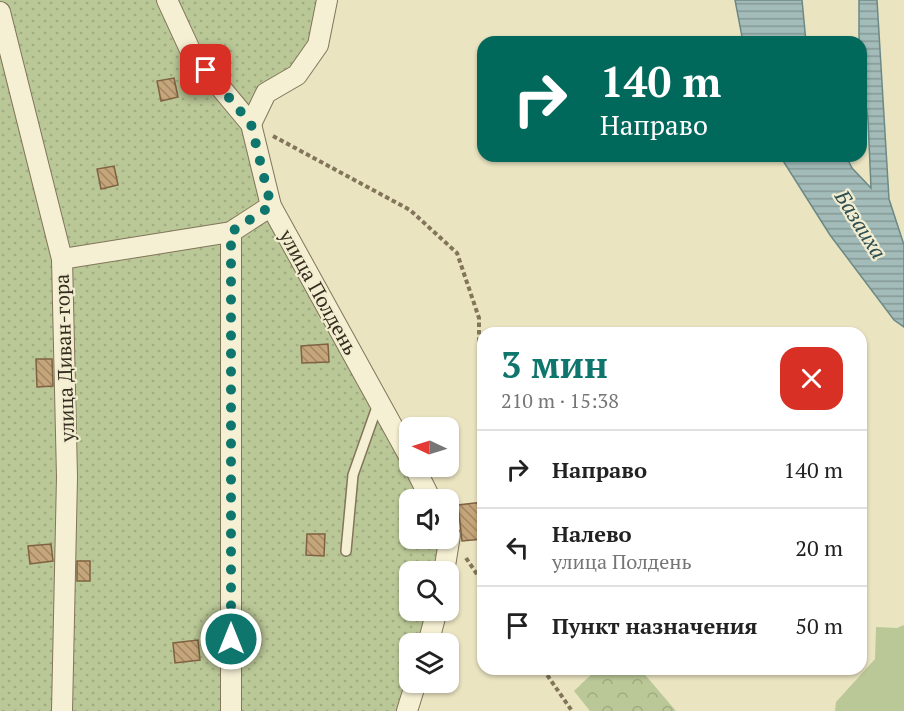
<!DOCTYPE html>
<html lang="ru">
<head>
<meta charset="utf-8">
<style>
  body { margin:0; font-family:"PT Serif",serif; background:#f6f6f6; color:#222; height:100vh; display:flex; flex-direction:column; font-size:22px; white-space:nowrap }
  * { box-sizing:border-box; margin:0 }
  p { font-size:20px; color:#767676 }
  .icon { flex:none; width:33px; height:33px; fill:none; stroke:currentColor; stroke-width:2; stroke-linecap:round; stroke-linejoin:round }
  .map { position:relative; flex:1; overflow:hidden }
  .sheet { position:absolute; left:477px; top:327px; width:390px; height:348px; display:flex; flex-direction:column; background:#fff; border-radius:18px; box-shadow:0 2px 4px #0004 }
  .sheet>* { flex:none }
  .guide { position:absolute; left:477px; top:36px; width:390px; height:126px; border-radius:18px; box-shadow:0 2px 4px #0004; background:#00695c; color:#fff; overflow:hidden }
  .needle { width:39px; rotate:274deg }
  .controls { position:absolute; left:399px; top:417px; display:grid; gap:12px }
  .controls a { display:grid; place-items:center; width:60px; height:60px; border-radius:12px; background:#fff; box-shadow:0 2px 4px #0004; font-size:30px }
  .pin { position:absolute; display:grid; place-items:center; width:51px; height:51px; color:#fff; margin:-26px; border-radius:12px; box-shadow:0 3px 9px #0006 }
  .me { position:absolute; width:66px; margin:-33px; rotate:0deg; stroke-linejoin:round; filter:drop-shadow(0 0 4px #0008) }
  .turn { display:flex; align-items:center; gap:21px; height:126px; padding:0 24px; font-size:27px }
  .turn .icon { width:78px; height:78px; stroke-width:2.5 }
  .turn b { display:block; font-size:42px; line-height:51px }
  .round { display:grid; place-items:center; flex:none; width:63px; height:63px; border-radius:18px; background:#f6f6f6 }
  .summary { display:flex; align-items:center; justify-content:space-between; height:102px; padding:0 24px }
  h1 { font-size:36px; font-weight:700; line-height:45px; color:#0f766e }
  ul { padding:0; list-style:none }
  li { display:flex; align-items:center; gap:18px; height:78px; padding:0 24px; border-top:2px solid #e0e0e0 }
  li div { flex:1 }
  li b { display:block; font-size:22px }
  li em { font-style:normal }
  .map>svg:first-child { display:block }
</style>
</head>
<body>
<div class="map">
<svg width="904" height="711" viewBox="0 0 904 711">
  <defs>
    <pattern id="forest-crowns" width="20" height="18" patternUnits="userSpaceOnUse" patternTransform="scale(1.5)"><rect width="20" height="18" fill="#bac796"/><path d="M2 6a3 3 0 1 1 6 0M12 15a3 3 0 1 1 6 0" fill="none" stroke="#a0ab81"/></pattern>
    <pattern id="park-dots" width="8" height="8" patternUnits="userSpaceOnUse" patternTransform="scale(1.5)"><rect width="8" height="8" fill="#bac796"/><path d="M2 2h.1M6 6h.1" fill="none" stroke="#a0ab81" stroke-width="1.8" stroke-linecap="round"/></pattern>
    <pattern id="water-rules" width="6" height="5" patternUnits="userSpaceOnUse" patternTransform="scale(1.5)"><rect width="6" height="5" fill="#a3bcb9"/><path d="M0 2.5h6" fill="none" stroke="#859996"/></pattern>
    <pattern id="building-back-hatch" width="6" height="6" patternUnits="userSpaceOnUse" patternTransform="scale(1.5)"><rect width="6" height="6" fill="#c5a57a"/><path d="M-1 5l2 2M0 0l6 6M5-1l2 2" fill="none" stroke="#a18763"/></pattern>
  </defs>
  <rect width="100%" height="100%" fill="#eae4c1"/>
  <!-- grass -->
  <polygon fill="#bac796" points="904,625 904,711 835,711 836,702 875,659 876,627 897,628"/>
  <!-- forest -->
  <polygon fill="url(#forest-crowns)" points="597,669 641,670 676,711 590,711 574,691"/>
  <!-- park -->
  <polygon fill="url(#park-dots)" points="0,0 327,0 318,45 251,124 271,206 431,499 410,500 410,538 448,538 444,571 410,572 410,610 437,611 428,643 410,644 410,682 407,711 0,711"/>
  <!-- water -->
  <g fill="url(#water-rules)" stroke="#6c8986" stroke-width="1.5">
    <polygon points="735,0 802,0 806,42 743,42"/>
    <polygon points="859,0 877,0 889,199 904,245 904,327 894,320 830,235 780,156 846,156 852,168 871,188 868,120 861,66 861,42 859,42"/>
  </g>
  <!-- building -->
  <g fill="url(#building-back-hatch)" stroke="#7f6342" stroke-width="1.5">
    <polygon points="174,78 178,97 161,101 157,81"/>
    <polygon points="114,166 118,185 101,189 97,169"/>
    <polygon points="328,344 329,362 302,363 301,346"/>
    <polygon points="36,359 52,359 53,386 37,387"/>
    <polygon points="483,502 483,539 462,541 458,505"/>
    <polygon points="307,534 325,534 324,556 306,555"/>
    <polygon points="51,544 53,561 30,564 28,546"/>
    <rect x="77" y="561" width="13" height="20"/>
    <polygon points="198,640 200,660 175,663 173,643"/>
  </g>
  <g fill="none" stroke-linecap="round" stroke-linejoin="round">
    <defs>
      <polyline id="lane" points="346,551 353,475 378,404"/>
      <g id="street">
        <polyline points="167,0 191,52 251,124 271,206 410,458"/>
        <polyline points="0,12 62,259 67,477 62,711"/>
        <polyline points="251,124 266,93 297,75 318,45 327,0"/>
        <polyline points="62,259 231,232 271,206"/>
        <polyline points="414,466 431,500"/>
        <polyline points="444,572 450,535 448,532"/>
        <polyline points="428,644 437,610"/>
        <polyline points="231,711 231,232"/>
        <polyline points="407,711 416,682"/>
      </g>
    </defs>
    <!-- lane casing -->
    <use href="#lane" stroke="#82755a" stroke-width="12"/>
    <!-- street casing -->
    <use href="#street" stroke="#82755a" stroke-width="22"/>
    <!-- path -->
    <g stroke="#82755a" stroke-width="4" stroke-dasharray="4.5 3" stroke-linecap="butt">
      <polyline points="273,136 410,210 457,253 479,318 479,447"/>
      <polyline points="466,558 483,583"/>
      <polyline points="543,669 572,711"/>
    </g>
    <!-- lane -->
    <use href="#lane" stroke="#f5f0d4" stroke-width="9"/>
    <!-- street -->
    <use href="#street" stroke="#f5f0d4" stroke-width="20"/>
  </g>
  <g fill="none" stroke-linecap="round" stroke-linejoin="round">
    <!-- route -->
    <polyline stroke="#0f766e" stroke-width="10" stroke-dasharray="0 18" points="206,70 251,124 271,206 231,232 231,639"/>
  </g>
  <g text-anchor="middle" dominant-baseline="central" stroke-width="4.5" stroke-linejoin="round" paint-order="stroke">
    <!-- street labels -->
    <g font-size="20" fill="#332b1d" stroke="#f2edd0">
      <text transform="translate(319 292) rotate(61)">улица Полдень</text>
      <text transform="translate(64 358) rotate(-92)">улица Диван-гора</text>
    </g>
    <!-- water labels -->
    <g font-size="21" font-style="italic" fill="#2e4e51" stroke="#f2edd0">
      <text transform="translate(861 224) rotate(58)">Базаиха</text>
    </g>
  </g>
</svg>
<div class="controls">
<a><svg class="needle" viewBox="-14 -14 28 28"><path d="M0-13l5 13h-10z" fill="#e53935"/><path d="M0 13l5-13h-10z" fill="#767676"/></svg></a>
<a><svg class="icon" aria-label="sound" viewBox="0 0 24 24"><path d="M4 9h4l5-4v14l-5-4H4zM17 9q2 3 0 6"/></svg></a>
<a><svg class="icon" aria-label="search" viewBox="0 0 24 24"><circle cx="10" cy="10" r="6"/><path d="M15 15l6 6"/></svg></a>
<a><svg class="icon" aria-label="layers" viewBox="0 0 24 24"><path d="M12 4l9 5-9 5-9-5zM3 14l9 5 9-5"/></svg></a>
</div>
<div class="pin" style="left:206px;top:70px;background:#d93025"><svg class="icon" aria-label="arrive" viewBox="0 0 24 24"><path d="M6 21V4h12l-3 4 3 4H6"/></svg></div>
<svg class="me" style="left:231px;top:639px" viewBox="-20 -20 40 40"><circle r="17" fill="#0f766e" stroke="#fff" stroke-width="3"/><path d="M0-11L8 9 0 5-8 9z" fill="#fff"/></svg>
<div class="guide">
<div class="turn"><svg class="icon" aria-label="right" viewBox="0 0 24 24"><path d="M7 20v-9h11M14 6l5 5-5 5"/></svg><div><b>140 m</b>Направо</div></div>
</div>
<section class="sheet">
<div class="summary"><div><h1>3 мин</h1><p>210 m · 15:38</p></div><a class="round" style="background:#d93025;color:#fff"><svg class="icon" aria-label="close" viewBox="0 0 24 24"><path d="M6 6l12 12M18 6L6 18"/></svg></a></div>
<ul>
<li><svg class="icon" aria-label="right" viewBox="0 0 24 24"><path d="M7 20v-9h11M14 6l5 5-5 5"/></svg><div><b>Направо</b></div><em>140 m</em></li>
<li><svg class="icon" aria-label="left" viewBox="0 0 24 24"><path d="M17 20v-9H6M10 6l-5 5 5 5"/></svg><div><b>Налево</b><p>улица Полдень</p></div><em>20 m</em></li>
<li><svg class="icon" aria-label="arrive" viewBox="0 0 24 24"><path d="M6 21V4h12l-3 4 3 4H6"/></svg><div><b>Пункт назначения</b></div><em>50 m</em></li>
</ul>
</section>
</div>
</body>
</html>
